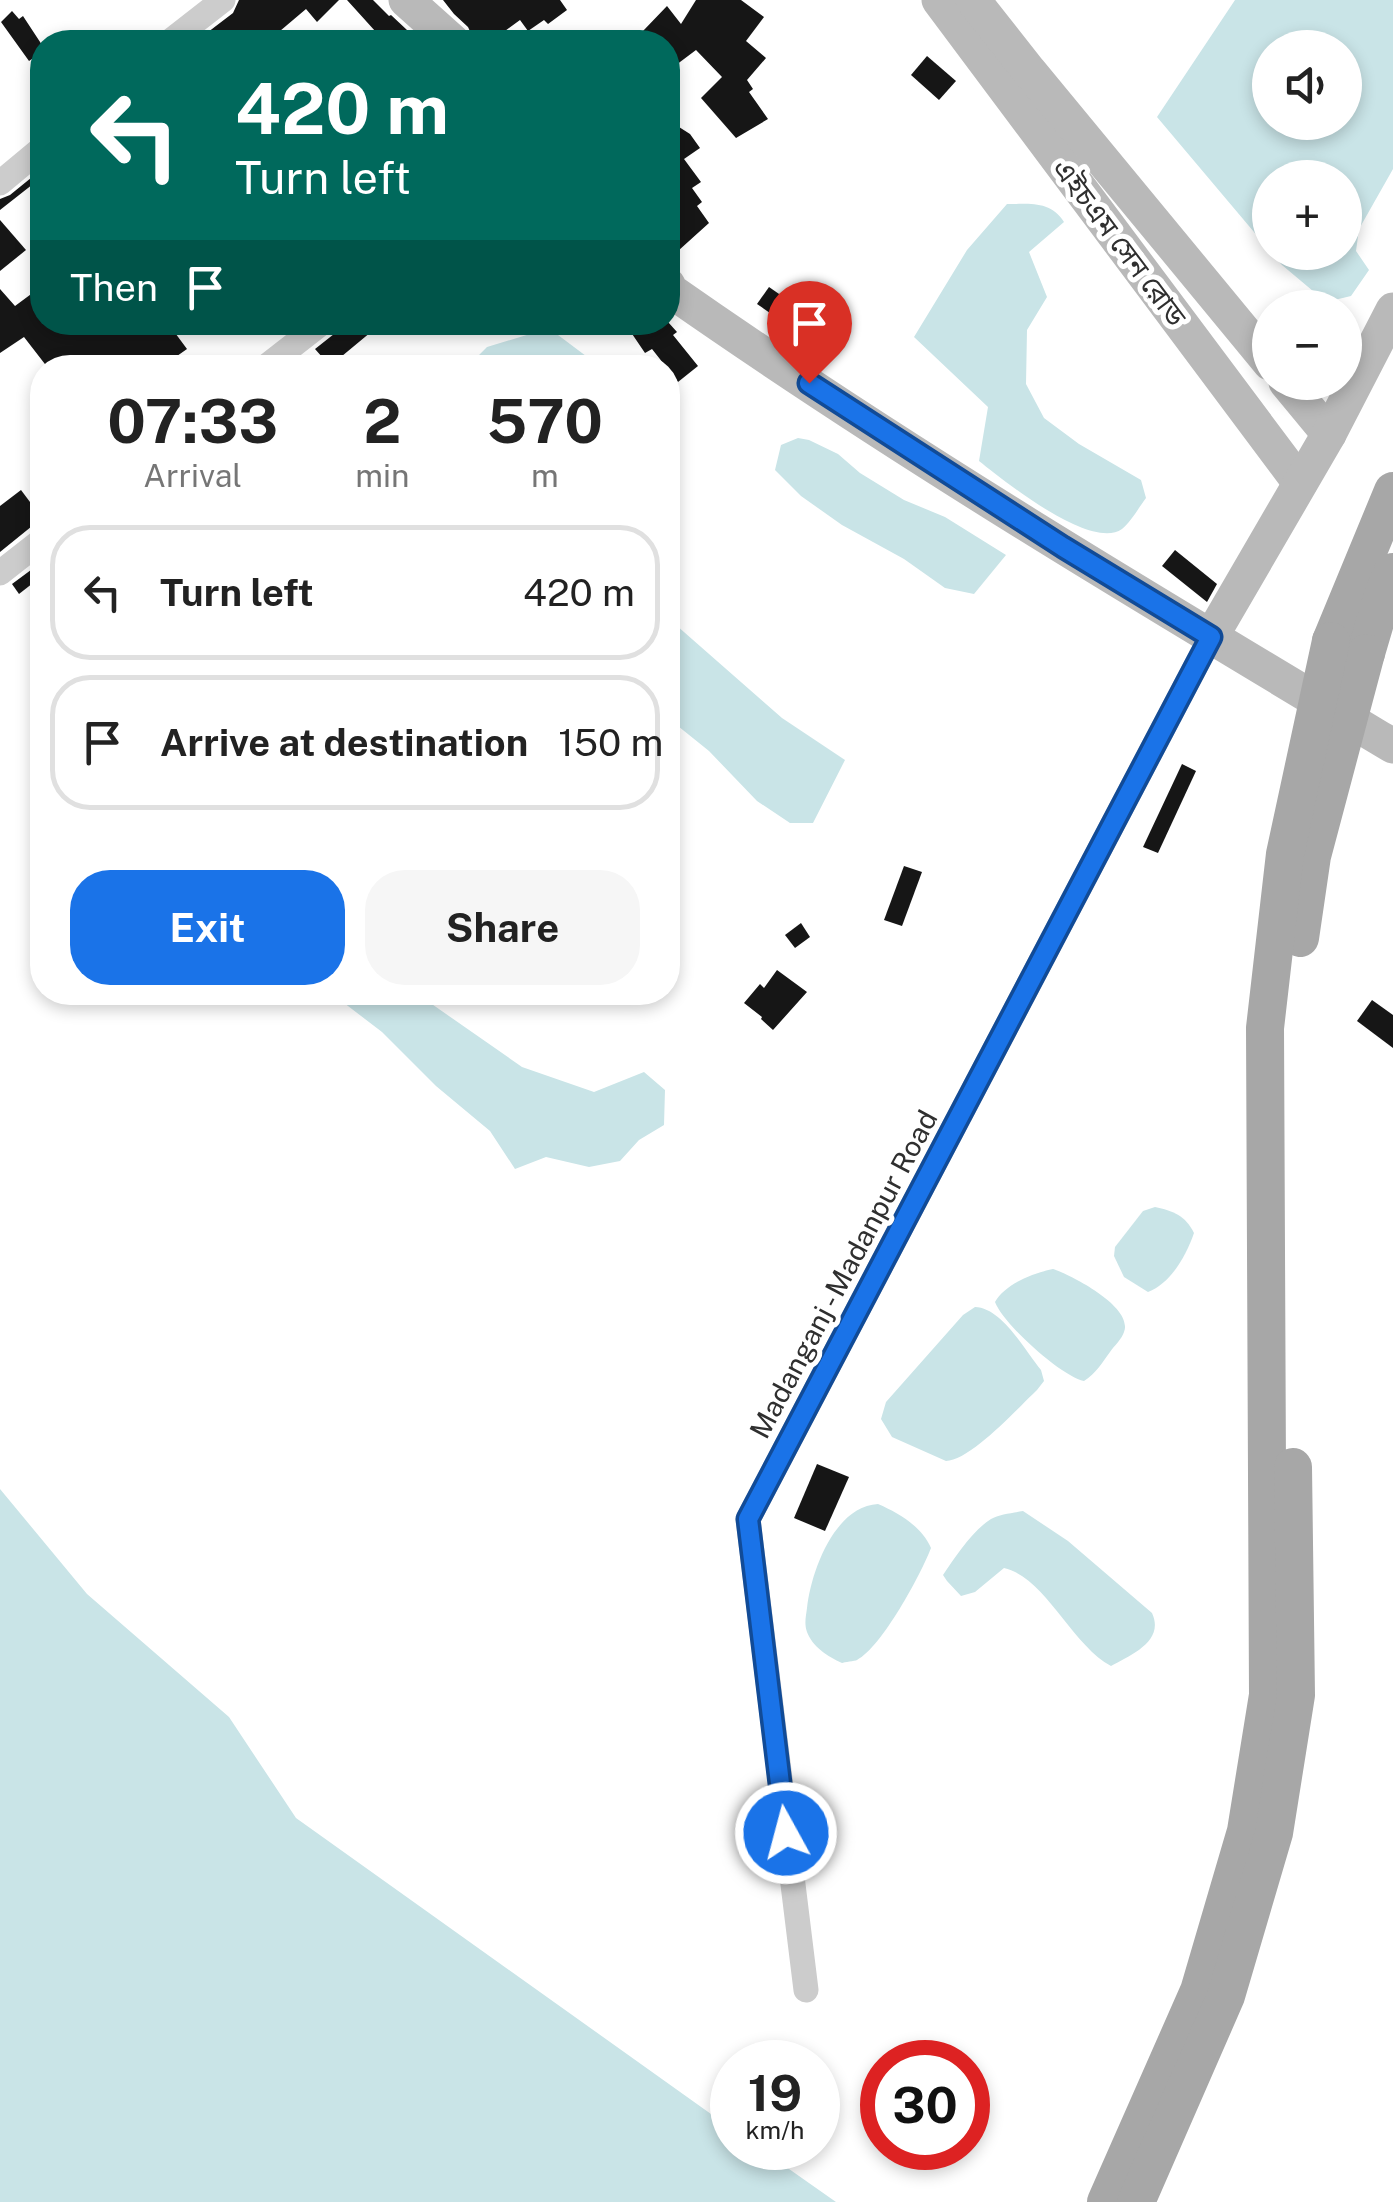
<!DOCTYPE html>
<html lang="en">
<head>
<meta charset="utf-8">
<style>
  body { margin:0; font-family:"Public Sans","Noto Sans Bengali",sans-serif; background:#f6f6f6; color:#222; height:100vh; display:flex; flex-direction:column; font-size:38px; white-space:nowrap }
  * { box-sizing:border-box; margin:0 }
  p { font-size:32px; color:#767676 }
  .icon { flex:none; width:55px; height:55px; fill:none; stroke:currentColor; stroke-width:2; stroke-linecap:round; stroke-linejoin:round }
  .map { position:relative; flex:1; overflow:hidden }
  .details { position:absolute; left:30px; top:355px; width:650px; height:650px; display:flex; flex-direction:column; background:#fff; border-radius:40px; box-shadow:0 5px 15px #0003 }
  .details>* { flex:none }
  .banner { position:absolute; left:30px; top:30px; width:650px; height:305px; border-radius:40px; box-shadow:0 5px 15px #0003; background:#00695c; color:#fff; overflow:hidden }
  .controls { position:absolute; left:1252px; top:30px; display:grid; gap:20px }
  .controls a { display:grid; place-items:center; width:110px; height:110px; border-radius:50%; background:#fff; box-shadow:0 5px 15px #0003; font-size:50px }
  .speed { position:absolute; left:710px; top:2040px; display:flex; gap:20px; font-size:50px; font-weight:700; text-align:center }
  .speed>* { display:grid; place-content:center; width:130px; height:130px; border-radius:50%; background:#fff; box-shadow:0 5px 15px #0003; line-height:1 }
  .speed small { font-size:25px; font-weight:400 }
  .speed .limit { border:15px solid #d22; background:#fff; color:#111 }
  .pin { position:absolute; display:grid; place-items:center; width:85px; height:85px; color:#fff; margin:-102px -42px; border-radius:50% 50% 50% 0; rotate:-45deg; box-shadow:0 0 10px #0007 }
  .pin .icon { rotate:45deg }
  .me { position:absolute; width:110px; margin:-55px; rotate:353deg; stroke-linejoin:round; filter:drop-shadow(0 0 8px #0008) }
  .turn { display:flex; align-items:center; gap:35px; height:210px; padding:0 40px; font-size:45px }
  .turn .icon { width:130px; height:130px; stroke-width:2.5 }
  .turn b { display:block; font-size:70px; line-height:85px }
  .then { display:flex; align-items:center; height:95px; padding:0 40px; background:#0003; gap:20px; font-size:38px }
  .eta { display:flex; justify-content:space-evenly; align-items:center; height:170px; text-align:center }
  .eta b { font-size:60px; font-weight:700; line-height:70px }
  .action { display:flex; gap:20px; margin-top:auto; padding:20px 40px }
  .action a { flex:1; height:115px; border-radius:40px; background:#1a73e8; color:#fff; font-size:40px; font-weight:700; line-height:115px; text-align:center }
  .action a+a { background:#f6f6f6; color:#222 }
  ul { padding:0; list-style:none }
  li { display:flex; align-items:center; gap:30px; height:135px; margin:0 20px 15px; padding:0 20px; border:5px solid #e0e0e0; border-radius:40px }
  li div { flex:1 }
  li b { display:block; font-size:38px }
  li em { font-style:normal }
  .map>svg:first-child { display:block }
</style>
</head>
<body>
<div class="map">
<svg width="1393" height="2202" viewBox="0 0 1393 2202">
  <rect width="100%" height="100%" fill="#fff"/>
  <!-- water -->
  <g fill="#c9e4e7" fill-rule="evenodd">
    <path d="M1235,0h158v169l-34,60 -3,22 13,19 -18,26 -25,6 -44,-37 -11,-12 74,-1v-74h-75v73l-113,-134zM1270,48h75v74h-75z"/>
    <path d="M1007,204c23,0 44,-3 57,18l-35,30 18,45 -20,33 -1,54 18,34 35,26 62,36 5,18c-7,9 -15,24 -24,31 -31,22 -118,-48 -143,-68l9,-54 -74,-70 53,-87z"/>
    <polygon points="542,323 586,356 589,367 453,367 476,358 487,347 530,334"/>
    <polygon points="798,438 809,440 838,454 860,473 904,500 945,517 1006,555 974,594 945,588 904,559 842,525 801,496 775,470 781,445"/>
    <polygon points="668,618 782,718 845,760 813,823 790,823 757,801 709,751 668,718"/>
    <polygon points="331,993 416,993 522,1067 594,1092 644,1072 665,1090 664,1125 639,1140 620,1161 589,1167 546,1157 515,1169 490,1131 436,1086 382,1032"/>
    <path d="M1155,1207c18,4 30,8 39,26 -8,23 -23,50 -46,59l-24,-15 -10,-21 1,-9 28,-36z"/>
    <path d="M1053,1269c18,6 81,38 71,63 -2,7 -10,14 -14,20 -8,11 -14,21 -26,29 -22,-4 -81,-57 -89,-79 10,-18 38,-29 58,-33z"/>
    <path d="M975,1307c27,1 49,42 66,63l3,11 -7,9c-19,18 -67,71 -91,71l-54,-24 -11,-18 5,-17 77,-87z"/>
    <polygon points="0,1489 87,1594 229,1717 296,1818 732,2129 732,2148 759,2148 836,2202 0,2202"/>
    <path d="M878,1504c21,9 44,23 53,44 -10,26 -49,99 -74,112 -2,1 -13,2 -15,3 -14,-6 -30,-17 -35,-31 -3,-8 -1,-16 0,-24 4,-37 28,-102 71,-104z"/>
    <path d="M1023,1511l45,30 84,72c13,28 -21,42 -41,53 -40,-22 -66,-89 -107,-98l-29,24 -14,4 -14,-15 -4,-6c13,-19 29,-44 48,-56 8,-5 22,-6 32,-8z"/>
  </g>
  <!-- building -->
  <g fill="#161616">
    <polygon points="239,0 339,0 317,22 306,9 267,42 195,42 233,13"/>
    <polygon points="347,0 373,0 389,16 391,15 407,30 395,42 385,42"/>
    <polygon points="443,0 560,0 567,10 548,24 544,20 528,31 520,20 490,42 475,42 468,27 454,14"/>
    <polygon points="696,0 741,0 764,17 746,41 766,58 747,80 753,89 749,92 768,119 736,138 701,98 722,77 696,50 668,71 668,42 653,42 643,31 667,6 681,24"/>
    <polygon points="12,11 19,19 23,16 42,45 42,52 29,61 1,22"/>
    <polygon points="927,56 956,81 939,100 911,75"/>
    <polygon points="668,120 690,134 700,148 684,159 701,182 692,188 702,202 697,206 709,223 668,260"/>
    <polygon points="42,169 42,177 0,210 0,199 10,195"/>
    <polygon points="0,220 26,250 0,271"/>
    <polygon points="42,286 42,322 167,322 187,349 160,368 48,368 24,337 0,353 0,289 15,306"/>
    <polygon points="769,287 792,303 780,320 757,304"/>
    <polygon points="339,322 363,322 371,332 330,366 315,349 334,334"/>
    <polygon points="624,322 668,322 677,332 673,335 698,366 678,382 652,349 645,353"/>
    <polygon points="21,490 42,518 0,552 0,506"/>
    <polygon points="1175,550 1217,584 1207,602 1162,566"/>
    <polygon points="35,567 42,576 19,594 12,584"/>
    <polygon points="1182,764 1196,771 1158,853 1143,847"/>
    <polygon points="904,866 922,872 902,926 884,920"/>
    <polygon points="801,923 810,937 795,948 785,935"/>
    <polygon points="777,970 807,992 773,1030 761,1019 762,1017 744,1003 760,984 764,988"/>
    <polygon points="1372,1000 1393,1015 1393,1048 1357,1021"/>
    <polygon points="817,1464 849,1477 825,1531 794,1518"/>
  </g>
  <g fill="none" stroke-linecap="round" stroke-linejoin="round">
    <!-- street -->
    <g stroke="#ccc" stroke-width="25">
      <polyline points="169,42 223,0"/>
      <polyline points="0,183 42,148"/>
      <polyline points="264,368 323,322"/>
      <polyline points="0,573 42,540"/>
      <polyline points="806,1990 748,1519 1211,637"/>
    </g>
    <!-- secondary -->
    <g stroke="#b9b9b9" stroke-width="35">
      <polyline points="406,0 453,42"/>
      <polyline points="939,0 1300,483"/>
      <polyline points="973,0 1029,71 1270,363"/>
      <path d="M668,285l3,6c233,163 478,309 722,455"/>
      <polyline points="1286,382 1329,434"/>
      <polyline points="1211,637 1329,434 1393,310"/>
    </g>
    <!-- primary -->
    <g stroke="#a7a7a7" stroke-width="38">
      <polyline points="1331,641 1393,491"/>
      <polyline points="1366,653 1384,592 1393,572"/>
    </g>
    <!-- primary-bridge -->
    <g stroke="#a7a7a7" stroke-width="38">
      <polyline points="1300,938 1312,856 1366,653"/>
      <polyline points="1106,2202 1199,1991 1246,1831 1268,1695 1265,1028 1285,854 1331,641"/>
      <polyline points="1136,2202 1226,1996 1274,1833 1296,1695 1293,1467"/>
    </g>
  </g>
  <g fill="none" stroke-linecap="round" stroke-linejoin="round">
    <defs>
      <polyline id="route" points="786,1833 748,1519 1211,637 1063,547 809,383"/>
    </defs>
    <!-- route casing -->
    <use href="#route" stroke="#114b97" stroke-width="25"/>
    <!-- route -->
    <use href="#route" stroke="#1a73e8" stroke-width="18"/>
  </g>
  <g text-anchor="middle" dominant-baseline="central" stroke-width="10" stroke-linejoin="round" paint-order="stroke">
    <!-- street labels -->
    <g font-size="28" fill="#2f2f2f" stroke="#fff">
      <text transform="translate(1120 242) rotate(53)">এইচএম সেন রোড</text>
      <text transform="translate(843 1274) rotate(-62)">Madanganj - Madanpur Road</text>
    </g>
  </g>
</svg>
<div class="controls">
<a><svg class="icon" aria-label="sound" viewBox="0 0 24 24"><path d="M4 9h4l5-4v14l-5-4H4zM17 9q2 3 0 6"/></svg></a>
<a>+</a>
<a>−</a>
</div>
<div class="speed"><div>19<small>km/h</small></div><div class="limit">30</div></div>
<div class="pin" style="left:809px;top:383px;background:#d93025"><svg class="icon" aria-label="arrive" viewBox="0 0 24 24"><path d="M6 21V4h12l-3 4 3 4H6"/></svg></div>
<svg class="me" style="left:786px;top:1833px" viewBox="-20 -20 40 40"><circle r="17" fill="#1a73e8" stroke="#fff" stroke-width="3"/><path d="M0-11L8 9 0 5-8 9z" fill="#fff"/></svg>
<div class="banner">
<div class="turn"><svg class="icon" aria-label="left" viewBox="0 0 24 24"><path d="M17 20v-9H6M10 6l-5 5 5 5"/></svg><div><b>420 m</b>Turn left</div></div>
<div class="then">Then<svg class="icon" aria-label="arrive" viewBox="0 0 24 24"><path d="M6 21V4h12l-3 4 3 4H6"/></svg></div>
</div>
<section class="details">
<div class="eta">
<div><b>07:33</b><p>Arrival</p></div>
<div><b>2</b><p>min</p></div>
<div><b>570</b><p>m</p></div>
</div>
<ul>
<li><svg class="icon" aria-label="left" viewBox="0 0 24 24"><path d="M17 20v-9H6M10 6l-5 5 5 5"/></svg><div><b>Turn left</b></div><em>420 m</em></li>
<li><svg class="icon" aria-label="arrive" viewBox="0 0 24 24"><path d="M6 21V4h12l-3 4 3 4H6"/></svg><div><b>Arrive at destination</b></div><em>150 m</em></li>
</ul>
<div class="action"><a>Exit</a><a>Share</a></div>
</section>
</div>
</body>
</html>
